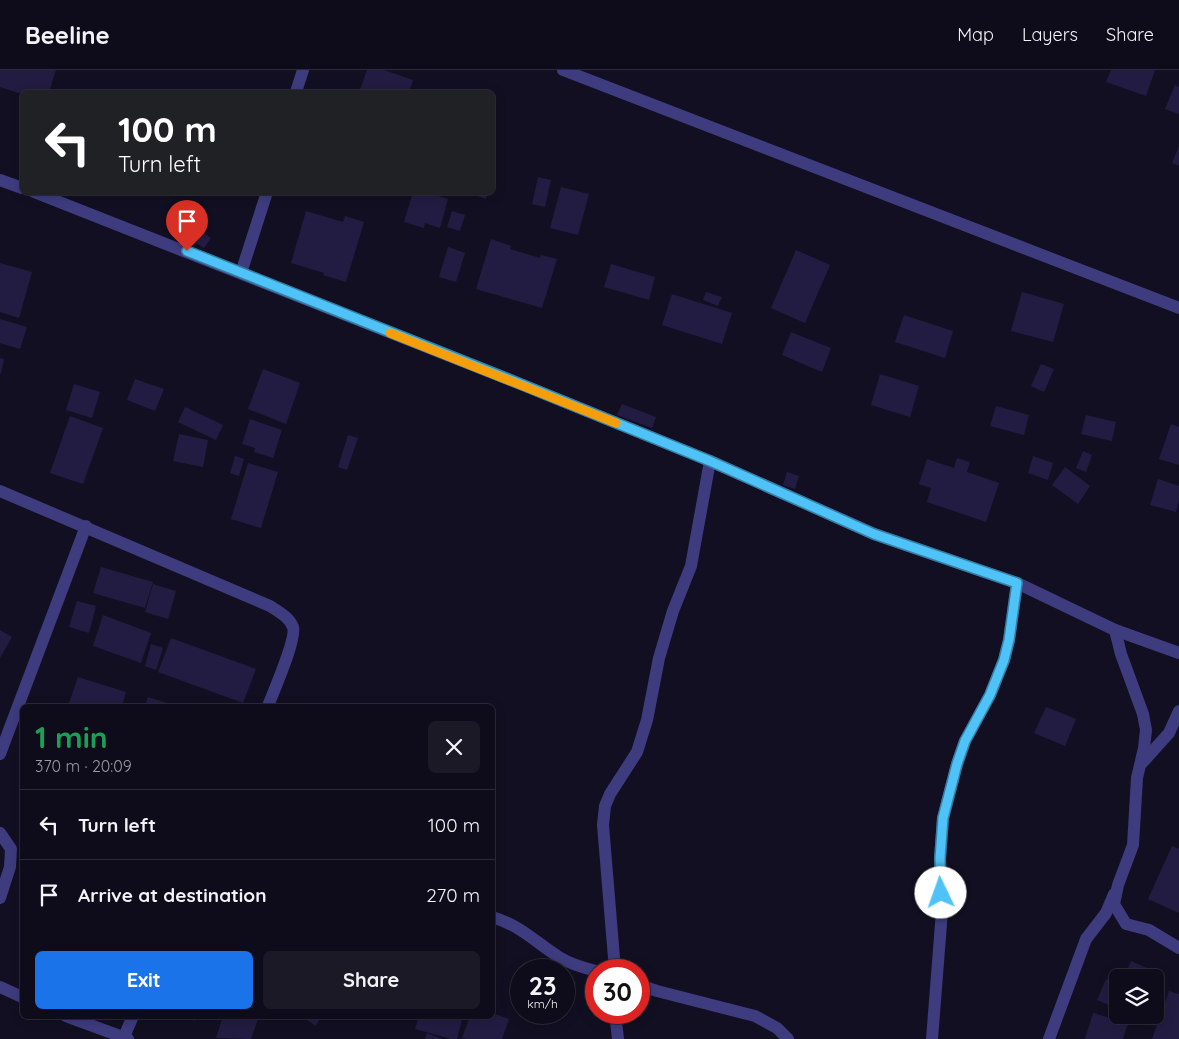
<!DOCTYPE html>
<html lang="en">
<head>
<meta charset="utf-8">
<style>
  body { margin:0; font-family:Quicksand,sans-serif; background:#1c1927; color:#f1f3f6; height:100vh; display:flex; flex-direction:column; font-size:19px; white-space:nowrap }
  * { box-sizing:border-box; margin:0 }
  p { font-size:16px; color:#9b9ba2 }
  .icon { flex:none; width:28px; height:28px; fill:none; stroke:currentColor; stroke-width:2; stroke-linecap:round; stroke-linejoin:round }
  .map { position:relative; flex:1; overflow:hidden }
  .side { position:absolute; left:20px; top:634px; width:475px; height:315px; display:flex; flex-direction:column; background:#0e0b1a; border-radius:8px; box-shadow:0 2px 12px #0003,0 0 0 1px #2e2b39 }
  .side>* { flex:none }
  .hud { position:absolute; left:20px; top:20px; width:475px; height:105px; border-radius:8px; box-shadow:0 2px 12px #0003,0 0 0 1px #2e2b39; background:#202124; color:#fff; overflow:hidden }
  .buttons { position:absolute; left:1109px; top:899px; display:grid; gap:10px }
  .buttons a { display:grid; place-items:center; width:55px; height:55px; border-radius:8px; background:#0e0b1a; box-shadow:0 2px 12px #0003,0 0 0 1px #2e2b39; font-size:25px }
  .speed { position:absolute; left:510px; top:889px; display:flex; gap:10px; font-size:25px; font-weight:700; text-align:center }
  .speed>* { display:grid; place-content:center; width:65px; height:65px; border-radius:50%; background:#0e0b1a; box-shadow:0 2px 12px #0003,0 0 0 1px #2e2b39; line-height:1 }
  .speed small { font-size:12px; font-weight:400 }
  .speed .limit { border:8px solid #d22; background:#fff; color:#111 }
  .pin { position:absolute; display:grid; place-items:center; width:42px; height:42px; color:#fff; margin:-51px -21px; border-radius:50% 50% 50% 0; rotate:-45deg; box-shadow:0 0 5px #0007 }
  .pin .icon { rotate:45deg }
  .me { position:absolute; width:55px; margin:-28px; rotate:357deg; stroke-linejoin:round; filter:drop-shadow(0 0 4px #0008) }
  .turn { display:flex; align-items:center; gap:18px; height:105px; padding:0 15px; font-size:22px }
  .turn .icon { width:65px; height:65px; stroke-width:2.5 }
  .turn b { display:block; font-size:35px; line-height:42px }
  .round { display:grid; place-items:center; flex:none; width:52px; height:52px; border-radius:8px; background:#1c1927 }
  .overview { display:flex; align-items:center; justify-content:space-between; height:85px; padding:0 15px }
  h1 { font-size:30px; font-weight:700; line-height:38px; color:#1e9e55 }
  .cta { display:flex; gap:10px; margin-top:auto; padding:10px 15px }
  .cta a { flex:1; height:58px; border-radius:8px; background:#1a73e8; color:#fff; font-size:20px; font-weight:700; line-height:58px; text-align:center }
  .cta a+a { background:#1c1927; color:#f1f3f6 }
  ul { padding:0; list-style:none }
  li { display:flex; align-items:center; gap:15px; height:70px; padding:0 15px; border-top:1px solid #2e2b39 }
  li div { flex:1 }
  li b { display:block; font-size:19px }
  li em { font-style:normal }
  header { display:flex; align-items:center; gap:30px; box-sizing:border-box; height:70px; padding:0 25px; background:#0e0b1a; border-bottom:1px solid #2e2b39 }
  header strong { font-size:24px }
  nav { display:flex; gap:28px; margin-inline-start:auto; font-size:18px }
  .map>svg:first-child { display:block }
</style>
</head>
<body>
<header>
<strong>Beeline</strong>
<nav><a>Map</a><a>Layers</a><a>Share</a></nav>
</header>
<div class="map">
<svg width="1179" height="969" viewBox="0 0 1179 969">
  <rect width="100%" height="100%" fill="#120f22"/>
  <!-- building -->
  <g fill="#231c42">
    <polygon points="0,0 56,0 49,22 22,22 22,24 0,17"/>
    <polygon points="367,0 384,0 413,10 409,22 359,22"/>
    <polygon points="1111,0 1155,0 1146,26 1106,12"/>
    <polygon points="1175,15 1179,17 1179,44 1165,39"/>
    <polygon points="1179,76 1179,96 1172,93"/>
    <polygon points="538,107 551,110 545,137 532,134"/>
    <polygon points="561,117 589,124 578,165 550,158"/>
    <polygon points="413,122 426,122 448,129 440,158 425,153 424,158 404,152"/>
    <polygon points="465,122 488,122 486,129"/>
    <polygon points="306,141 343,152 345,146 364,152 346,212 323,205 324,203 291,193"/>
    <polygon points="452,141 465,145 460,161 447,157"/>
    <polygon points="197,158 211,168 204,178 190,169"/>
    <polygon points="491,169 511,176 510,179 540,188 541,185 557,189 542,238 476,219"/>
    <polygon points="448,177 465,183 456,212 439,207"/>
    <polygon points="796,180 830,195 805,253 771,238"/>
    <polygon points="0,193 32,202 19,248 0,242"/>
    <polygon points="611,194 655,207 649,230 604,217"/>
    <polygon points="706,222 722,227 718,236 703,230"/>
    <polygon points="1022,222 1064,234 1053,272 1011,261"/>
    <polygon points="672,224 732,243 722,274 662,255"/>
    <polygon points="904,245 953,261 945,288 895,272"/>
    <polygon points="0,249 27,257 20,279 0,273"/>
    <polygon points="791,262 831,278 822,302 782,285"/>
    <polygon points="0,288 4,289 1,303 0,303"/>
    <polygon points="1041,294 1054,299 1044,322 1031,316"/>
    <polygon points="263,299 300,313 286,354 248,339"/>
    <polygon points="880,304 919,316 910,347 871,335"/>
    <polygon points="135,309 164,319 155,341 127,330"/>
    <polygon points="74,314 100,322 92,348 66,340"/>
    <polygon points="622,334 656,347 652,358 617,345"/>
    <polygon points="996,336 1029,345 1024,365 990,356"/>
    <polygon points="185,337 223,355 216,370 178,352"/>
    <polygon points="1086,345 1116,352 1112,371 1081,364"/>
    <polygon points="70,346 103,358 83,414 50,403"/>
    <polygon points="250,349 282,360 273,388 254,382 255,378 242,374"/>
    <polygon points="1171,354 1179,357 1179,395 1159,389"/>
    <polygon points="179,364 208,370 203,397 173,391"/>
    <polygon points="348,365 358,368 347,400 338,397"/>
    <polygon points="1083,381 1092,385 1086,402 1076,398"/>
    <polygon points="235,386 244,389 239,406 230,403"/>
    <polygon points="1033,386 1053,393 1048,410 1028,403"/>
    <polygon points="957,388 970,392 967,402 999,413 986,452 927,432 931,418 919,414 927,389 954,398"/>
    <polygon points="248,393 278,402 261,458 231,449"/>
    <polygon points="1065,397 1090,416 1078,434 1052,415"/>
    <polygon points="787,402 799,406 795,419 783,415"/>
    <polygon points="1158,409 1179,416 1179,431 1176,442 1150,435"/>
    <polygon points="101,497 153,512 145,538 93,523"/>
    <polygon points="153,514 176,521 168,549 145,542"/>
    <polygon points="77,531 96,536 89,563 69,557"/>
    <polygon points="103,545 151,563 141,593 93,576"/>
    <polygon points="0,560 12,567 0,588"/>
    <polygon points="171,568 256,599 243,633 158,602"/>
    <polygon points="151,574 163,578 156,600 145,596"/>
    <polygon points="78,607 126,622 122,636 68,636"/>
    <polygon points="148,627 177,636 145,636"/>
    <polygon points="1046,637 1076,649 1065,676 1034,663"/>
    <polygon points="1172,776 1179,779 1179,843 1148,829"/>
    <polygon points="1131,891 1156,902 1153,908 1124,908"/>
    <polygon points="564,908 576,912 572,926 564,923"/>
    <polygon points="1106,909 1118,914 1118,939 1097,930"/>
    <polygon points="1169,921 1179,924 1179,969 1152,969"/>
    <polygon points="492,943 509,949 502,969 466,969 462,968 470,946 492,946"/>
    <polygon points="1093,943 1128,953 1123,969 1085,969"/>
    <polygon points="183,946 196,946 195,951"/>
    <polygon points="223,946 259,946 251,969 216,968"/>
    <polygon points="301,946 321,946 316,956"/>
    <polygon points="419,946 463,946 457,969 451,969 415,959"/>
    <polygon points="427,963 442,969 425,969"/>
  </g>
  <g fill="none" stroke-linecap="round" stroke-linejoin="round">
    <!-- street -->
    <g stroke="#3e3c7f" stroke-width="12">
      <polyline points="563,0 1179,238"/>
      <polyline points="296,22 303,0"/>
      <polyline points="0,110 22,118"/>
      <polyline points="34,122 518,313 710,391 874,464 1017,513 1115,560 1179,583"/>
      <polyline points="241,203 267,122"/>
      <path d="M0,421l270,115c9,6 19,11 23,21 4,11 -20,66 -25,79"/>
      <polyline points="1115,560 1121,584 1143,644 1146,660 1144,678 1137,708 1133,775 1118,815 1114,834 1126,854 1149,860 1179,878"/>
      <polyline points="0,684 86,456"/>
      <polyline points="1142,693 1169,663 1179,641"/>
      <polyline points="0,763 11,779 10,797 0,828"/>
      <path d="M492,847c30,9 43,25 67,40 11,7 25,11 37,14"/>
      <polyline points="615,900 603,755 605,736 610,724 637,682 647,650 659,588 673,541 691,496 710,391"/>
      <polyline points="639,915 657,921 755,946 777,958 788,969"/>
      <polyline points="0,917 22,927"/>
      <polyline points="615,942 618,969"/>
      <polyline points="66,946 128,969"/>
      <polyline points="123,969 133,946"/>
      <polyline points="932,969 942,841 940,789 943,748 957,694 965,671 990,625 1004,590 1009,570 1017,513"/>
      <polyline points="1049,969 1086,869 1106,843 1114,824"/>
    </g>
  </g>
  <g fill="none" stroke-linecap="round" stroke-linejoin="round">
    <defs>
      <polyline id="route" points="187,181 518,313 710,391 874,464 1017,513 1009,570 1004,590 990,625 965,671 957,694 943,748 940,788 941,823"/>
    </defs>
    <!-- route casing -->
    <use href="#route" stroke="#337fa1" stroke-width="12"/>
    <!-- route -->
    <use href="#route" stroke="#4fc3f7" stroke-width="9"/>
    <!-- slow -->
    <polyline stroke="#f59e0b" stroke-width="9" points="390,263 616,353"/>
  </g>
</svg>
<div class="buttons">
<a><svg class="icon" aria-label="layers" viewBox="0 0 24 24"><path d="M12 4l9 5-9 5-9-5zM3 14l9 5 9-5"/></svg></a>
</div>
<div class="speed"><div>23<small>km/h</small></div><div class="limit">30</div></div>
<div class="pin" style="left:187px;top:181px;background:#d93025"><svg class="icon" aria-label="arrive" viewBox="0 0 24 24"><path d="M6 21V4h12l-3 4 3 4H6"/></svg></div>
<svg class="me" style="left:941px;top:823px" viewBox="-20 -20 40 40"><circle r="19" fill="#fff"/><path d="M0-13L10 11 0 6-10 11z" fill="#4fc3f7"/></svg>
<div class="hud">
<div class="turn"><svg class="icon" aria-label="left" viewBox="0 0 24 24"><path d="M17 20v-9H6M10 6l-5 5 5 5"/></svg><div><b>100 m</b>Turn left</div></div>
</div>
<section class="side">
<div class="overview"><div><h1>1 min</h1><p>370 m · 20:09</p></div><a class="round"><svg class="icon" aria-label="close" viewBox="0 0 24 24"><path d="M6 6l12 12M18 6L6 18"/></svg></a></div>
<ul>
<li><svg class="icon" aria-label="left" viewBox="0 0 24 24"><path d="M17 20v-9H6M10 6l-5 5 5 5"/></svg><div><b>Turn left</b></div><em>100 m</em></li>
<li><svg class="icon" aria-label="arrive" viewBox="0 0 24 24"><path d="M6 21V4h12l-3 4 3 4H6"/></svg><div><b>Arrive at destination</b></div><em>270 m</em></li>
</ul>
<div class="cta"><a>Exit</a><a>Share</a></div>
</section>
</div>
</body>
</html>
